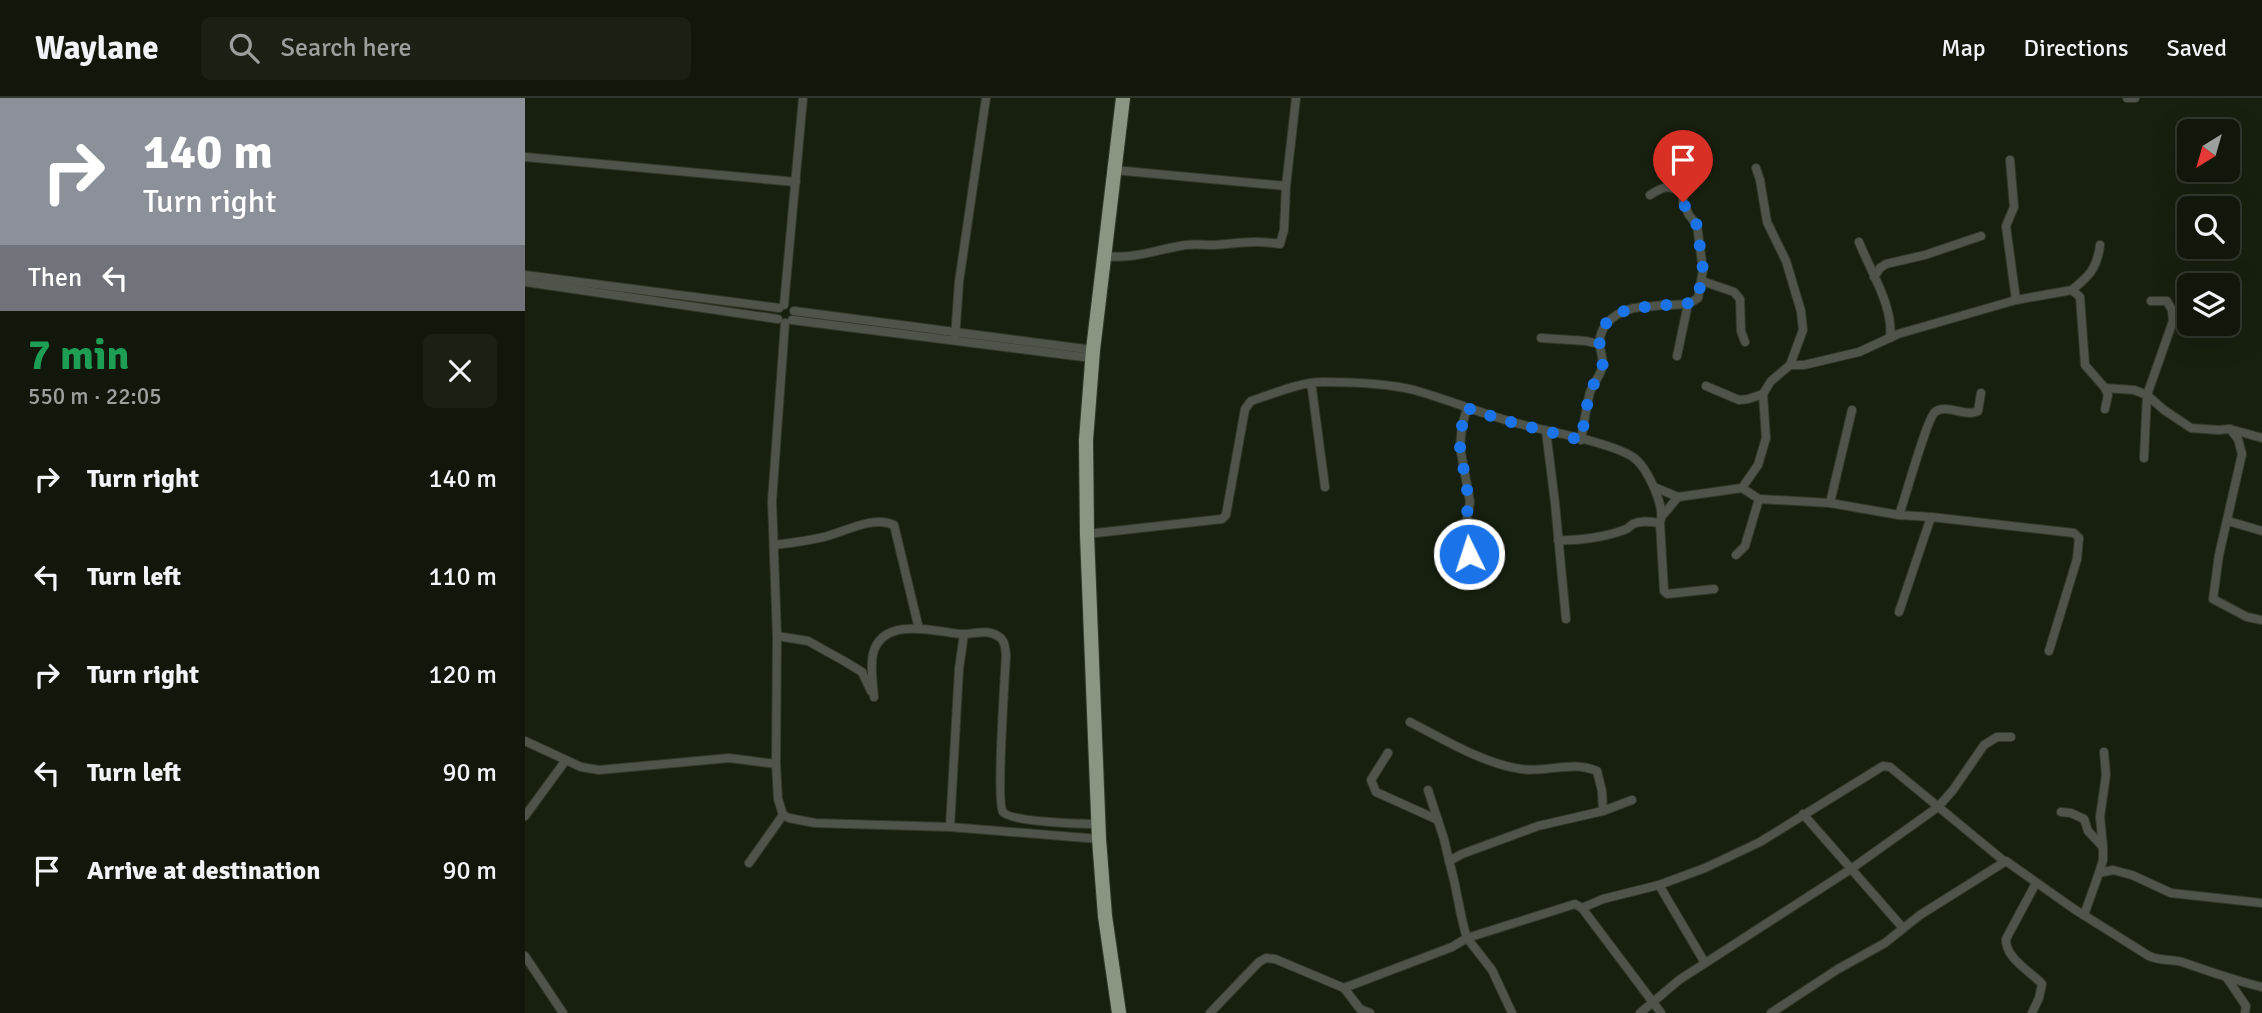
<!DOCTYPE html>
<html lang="en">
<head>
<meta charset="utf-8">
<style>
  body { margin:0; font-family:Signika,sans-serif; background:#1a2114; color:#f1f3f6; height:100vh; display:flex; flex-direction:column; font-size:26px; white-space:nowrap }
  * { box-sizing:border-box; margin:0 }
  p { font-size:23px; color:#9ca09d }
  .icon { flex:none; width:38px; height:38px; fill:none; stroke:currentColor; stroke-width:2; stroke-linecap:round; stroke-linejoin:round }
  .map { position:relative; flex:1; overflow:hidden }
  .details { display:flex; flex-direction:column; background:#11180b; width:525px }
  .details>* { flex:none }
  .hud { background:#8c9099; color:#fff; overflow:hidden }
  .needle { width:46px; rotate:217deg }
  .controls { position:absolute; left:1652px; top:21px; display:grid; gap:14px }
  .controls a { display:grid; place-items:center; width:63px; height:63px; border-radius:10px; background:#11180b; box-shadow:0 7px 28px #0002,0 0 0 2px #30372c; font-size:35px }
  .pin { position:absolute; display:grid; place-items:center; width:60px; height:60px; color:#fff; margin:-72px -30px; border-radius:50% 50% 50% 0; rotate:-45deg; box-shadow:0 0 7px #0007 }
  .pin .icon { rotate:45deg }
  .me { position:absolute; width:77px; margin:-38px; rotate:356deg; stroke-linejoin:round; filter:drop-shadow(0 0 5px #0008) }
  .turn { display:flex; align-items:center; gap:24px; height:147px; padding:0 28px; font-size:32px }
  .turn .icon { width:91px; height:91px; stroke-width:2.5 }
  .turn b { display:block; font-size:49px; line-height:60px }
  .then { display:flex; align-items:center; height:66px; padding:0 28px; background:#0003; gap:14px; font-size:26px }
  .round { display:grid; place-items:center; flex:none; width:74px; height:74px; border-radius:10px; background:#1a2114 }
  .head { display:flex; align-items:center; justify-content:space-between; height:119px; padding:0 28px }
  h1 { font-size:42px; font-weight:700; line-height:52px; color:#1e9e55 }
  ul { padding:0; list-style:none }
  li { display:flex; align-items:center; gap:21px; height:98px; padding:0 28px }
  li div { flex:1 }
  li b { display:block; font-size:26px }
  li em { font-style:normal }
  header { display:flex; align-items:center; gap:42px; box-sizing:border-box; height:98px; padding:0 35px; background:#11180b; border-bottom:2px solid #30372c }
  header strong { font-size:33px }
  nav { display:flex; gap:38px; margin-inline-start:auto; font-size:24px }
  .search { width:490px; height:63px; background:#1a2114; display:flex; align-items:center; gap:18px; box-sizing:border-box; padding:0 24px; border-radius:10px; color:#9ca09d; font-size:26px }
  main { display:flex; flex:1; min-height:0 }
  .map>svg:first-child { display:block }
</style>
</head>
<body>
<header>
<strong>Waylane</strong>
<div class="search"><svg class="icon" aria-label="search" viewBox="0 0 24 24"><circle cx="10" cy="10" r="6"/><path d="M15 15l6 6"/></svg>Search here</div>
<nav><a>Map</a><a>Directions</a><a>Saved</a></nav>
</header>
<main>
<section class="details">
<div class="hud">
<div class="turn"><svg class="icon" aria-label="right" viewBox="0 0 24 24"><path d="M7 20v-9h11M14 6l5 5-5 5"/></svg><div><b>140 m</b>Turn right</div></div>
<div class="then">Then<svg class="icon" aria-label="left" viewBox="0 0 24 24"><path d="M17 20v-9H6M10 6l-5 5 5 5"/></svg></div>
</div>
<div class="head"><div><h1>7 min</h1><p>550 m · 22:05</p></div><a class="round"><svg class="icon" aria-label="close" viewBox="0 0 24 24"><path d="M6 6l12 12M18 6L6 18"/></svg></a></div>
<ul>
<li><svg class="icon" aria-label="right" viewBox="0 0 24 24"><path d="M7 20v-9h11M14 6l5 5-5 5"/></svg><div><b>Turn right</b></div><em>140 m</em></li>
<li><svg class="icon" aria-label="left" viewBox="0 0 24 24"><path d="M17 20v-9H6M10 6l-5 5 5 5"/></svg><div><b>Turn left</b></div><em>110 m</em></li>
<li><svg class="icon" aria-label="right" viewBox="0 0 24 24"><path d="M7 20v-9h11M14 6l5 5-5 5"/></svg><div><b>Turn right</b></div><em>120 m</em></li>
<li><svg class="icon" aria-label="left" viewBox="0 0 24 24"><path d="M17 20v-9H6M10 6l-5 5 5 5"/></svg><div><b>Turn left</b></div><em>90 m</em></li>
<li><svg class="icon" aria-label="arrive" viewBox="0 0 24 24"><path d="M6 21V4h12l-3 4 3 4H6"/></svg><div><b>Arrive at destination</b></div><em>90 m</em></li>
</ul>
</section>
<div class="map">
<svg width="1737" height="915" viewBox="0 0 1737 915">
  <rect width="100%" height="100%" fill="#17200f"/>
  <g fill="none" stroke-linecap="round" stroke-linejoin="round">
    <defs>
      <g id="minor">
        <polyline points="1602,0 1610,0"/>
        <polyline points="0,59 271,84"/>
        <polyline points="1485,62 1489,109 1481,128 1491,202"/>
        <polyline points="1231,70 1235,82 1242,124 1261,163 1276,213 1278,232 1265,267"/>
        <polyline points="589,72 761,88"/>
        <path d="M1334,144c11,28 35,65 31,96"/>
        <path d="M579,158c28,4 54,-7 82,-11 9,-1 18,0 28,0 26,-2 39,-5 66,-1l4,-14 2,-44 10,-88"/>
        <polyline points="0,177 254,210"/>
        <polyline points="1349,179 1355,170 1361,166 1400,157 1456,138"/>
        <polyline points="1177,183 1209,194 1215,201 1216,233 1220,244"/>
        <polyline points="0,184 253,221"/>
        <path d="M1547,192c17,-14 25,-21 28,-45"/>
        <polyline points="259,207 278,0"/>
        <polyline points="269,213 568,252"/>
        <polyline points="267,222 567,260"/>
        <polyline points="260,225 247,403 252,538 251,666 253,701 258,717 264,720 290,725 425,729 574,741"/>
        <polyline points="430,240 434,184 461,0"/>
        <polyline points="1016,240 1061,243 1074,246"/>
        <polyline points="1152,258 1163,206"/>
        <polyline points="785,286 787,291 800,389"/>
        <polyline points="1181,288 1214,302 1223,301 1238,296"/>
        <polyline points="942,310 937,328 935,349 945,404 941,426 947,476"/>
        <polyline points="1580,311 1583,297 1580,290"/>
        <polyline points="1705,331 1713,341 1717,356 1694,457 1688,501 1722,519 1737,522"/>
        <polyline points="1021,333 1030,405 1041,521"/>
        <path d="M1056,342c3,-16 5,-32 9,-48 3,-8 10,-16 12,-24 2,-8 -1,-14 -2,-21 -3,-24 20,-38 41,-40 9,0 18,-2 27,-2 12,-1 20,1 30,-7l5,-28 -6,-45 -8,-10 -6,-13v-10c-16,-7 -19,-6 -33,3"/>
        <polyline points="1619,360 1622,297 1648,223 1647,212 1642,203 1626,203"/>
        <polyline points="1129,389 1153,399"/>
        <polyline points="1217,390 1233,367 1241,340 1238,296 1246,283 1265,267 1279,267 1334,254 1373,236 1491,202 1547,192 1555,199 1560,267 1580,290 1609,292 1622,297 1639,312 1666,330 1693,332 1705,331 1737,340"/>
        <polyline points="1234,401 1305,405 1327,312"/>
        <polyline points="1305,405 1374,417 1406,419 1549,435 1554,440 1552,461 1524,553"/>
        <polyline points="1138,417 1153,399 1217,390 1234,401 1220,448 1211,457"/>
        <path d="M1374,417c6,-16 28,-97 36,-103 12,-9 30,6 43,-1l3,-18"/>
        <polyline points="1703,423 1737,433"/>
        <path d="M562,436l135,-15 4,-4 19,-106 6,-8c22,-7 49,-19 72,-19 29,0 62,1 91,8 36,10 70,25 106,34 29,8 90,18 113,33 14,10 33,50 27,66l4,68 3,3 47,-5"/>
        <path d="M1033,442c20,1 47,-3 66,-10 6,-2 4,-3 9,-6 9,-4 18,-2 27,-1"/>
        <path d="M249,447c17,-2 33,-4 50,-8 21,-5 49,-22 70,-12l25,104"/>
        <polyline points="1374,514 1406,419"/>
        <polyline points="252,538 283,543 319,563 337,574 346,593"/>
        <path d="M349,599c-1,-14 -4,-30 -1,-43 9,-38 61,-23 87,-20 13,1 26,-6 38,2 7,4 7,11 8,19 -1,20 -10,148 -3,157 7,10 80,12 95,12"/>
        <path d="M885,624c33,17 74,42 111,47 25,4 51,-9 76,2l5,20 1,20"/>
        <polyline points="0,643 56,669 74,672 204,660 251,666"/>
        <polyline points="863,655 846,682 851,694 913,722"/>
        <polyline points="903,692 919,741 924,763"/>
        <polyline points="1536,714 1546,715 1559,721 1563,733 1578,749 1578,762 1574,775 1588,772 1607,777 1646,795 1737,805"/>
        <polyline points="1278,716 1378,830"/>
        <polyline points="0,718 41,662"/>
        <polyline points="425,729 434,571 439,536"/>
        <polyline points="1578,749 1575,719 1581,677 1579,654"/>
        <polyline points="224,765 258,717"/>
        <polyline points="1134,787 1180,865"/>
        <polyline points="1057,810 1078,801 1134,787 1180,770 1235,744 1358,668 1365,669 1479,763"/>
        <polyline points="1559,817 1574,775"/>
        <polyline points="0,858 38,915"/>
        <polyline points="1702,880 1721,908 1720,915"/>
        <path d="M819,890l108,-41 15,-9c-8,-25 -10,-51 -18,-77l13,-7 76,-28 65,-15 29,-11"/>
        <polyline points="685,915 734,864 741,860 750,861 819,890 835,911 845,915"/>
        <polyline points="987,915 967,872 942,840 1050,806 1057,810 1136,915"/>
        <polyline points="1115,915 1154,882 1326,771 1413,709 1428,692 1459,647 1472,639 1486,639"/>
        <path d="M1246,915l67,-44 47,-26 35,-28 86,-54 68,48 75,47c11,5 22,3 33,6 26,9 53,19 80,25"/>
        <path d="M1507,915l7,-15 3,-14c-12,-13 -37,-26 -36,-45l30,-56"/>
      </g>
      <polyline id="trunk" points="594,915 580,818 574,741 562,436 561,342 568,252 598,0"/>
    </defs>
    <!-- minor casing -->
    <use href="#minor" stroke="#313a29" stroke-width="10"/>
    <!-- trunk casing -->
    <use href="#trunk" stroke="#313a29" stroke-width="16"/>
    <!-- minor -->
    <use href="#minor" stroke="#4f544b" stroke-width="8"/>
    <!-- trunk -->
    <use href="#trunk" stroke="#8b9682" stroke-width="14"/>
  </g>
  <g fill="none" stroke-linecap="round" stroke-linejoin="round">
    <!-- route -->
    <path stroke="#1a73e8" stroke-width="12" stroke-dasharray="0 21.6" d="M944,456l-4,-30 4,-22 -9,-55 2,-21 5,-18 36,12 78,20c3,-16 5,-32 9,-48 3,-8 10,-16 12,-24 2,-8 -1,-14 -2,-21 -4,-25 20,-38 41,-40 9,0 18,-2 27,-2 12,-1 20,1 30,-7l5,-28 -6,-45 -8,-10 -6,-13"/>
  </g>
</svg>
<div class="controls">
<a><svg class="needle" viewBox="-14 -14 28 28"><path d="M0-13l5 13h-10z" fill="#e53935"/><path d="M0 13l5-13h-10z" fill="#9ca09d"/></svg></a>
<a><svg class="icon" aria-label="search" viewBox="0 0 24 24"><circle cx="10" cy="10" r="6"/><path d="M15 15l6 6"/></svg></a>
<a><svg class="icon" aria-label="layers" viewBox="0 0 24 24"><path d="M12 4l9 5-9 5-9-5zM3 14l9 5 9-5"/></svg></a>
</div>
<div class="pin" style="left:1158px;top:104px;background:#d93025"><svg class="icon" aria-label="arrive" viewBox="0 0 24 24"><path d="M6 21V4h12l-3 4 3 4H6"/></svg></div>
<svg class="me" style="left:944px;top:456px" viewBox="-20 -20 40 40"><circle r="17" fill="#1a73e8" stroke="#fff" stroke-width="3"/><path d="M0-11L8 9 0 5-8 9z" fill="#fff"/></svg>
</div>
</main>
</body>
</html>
